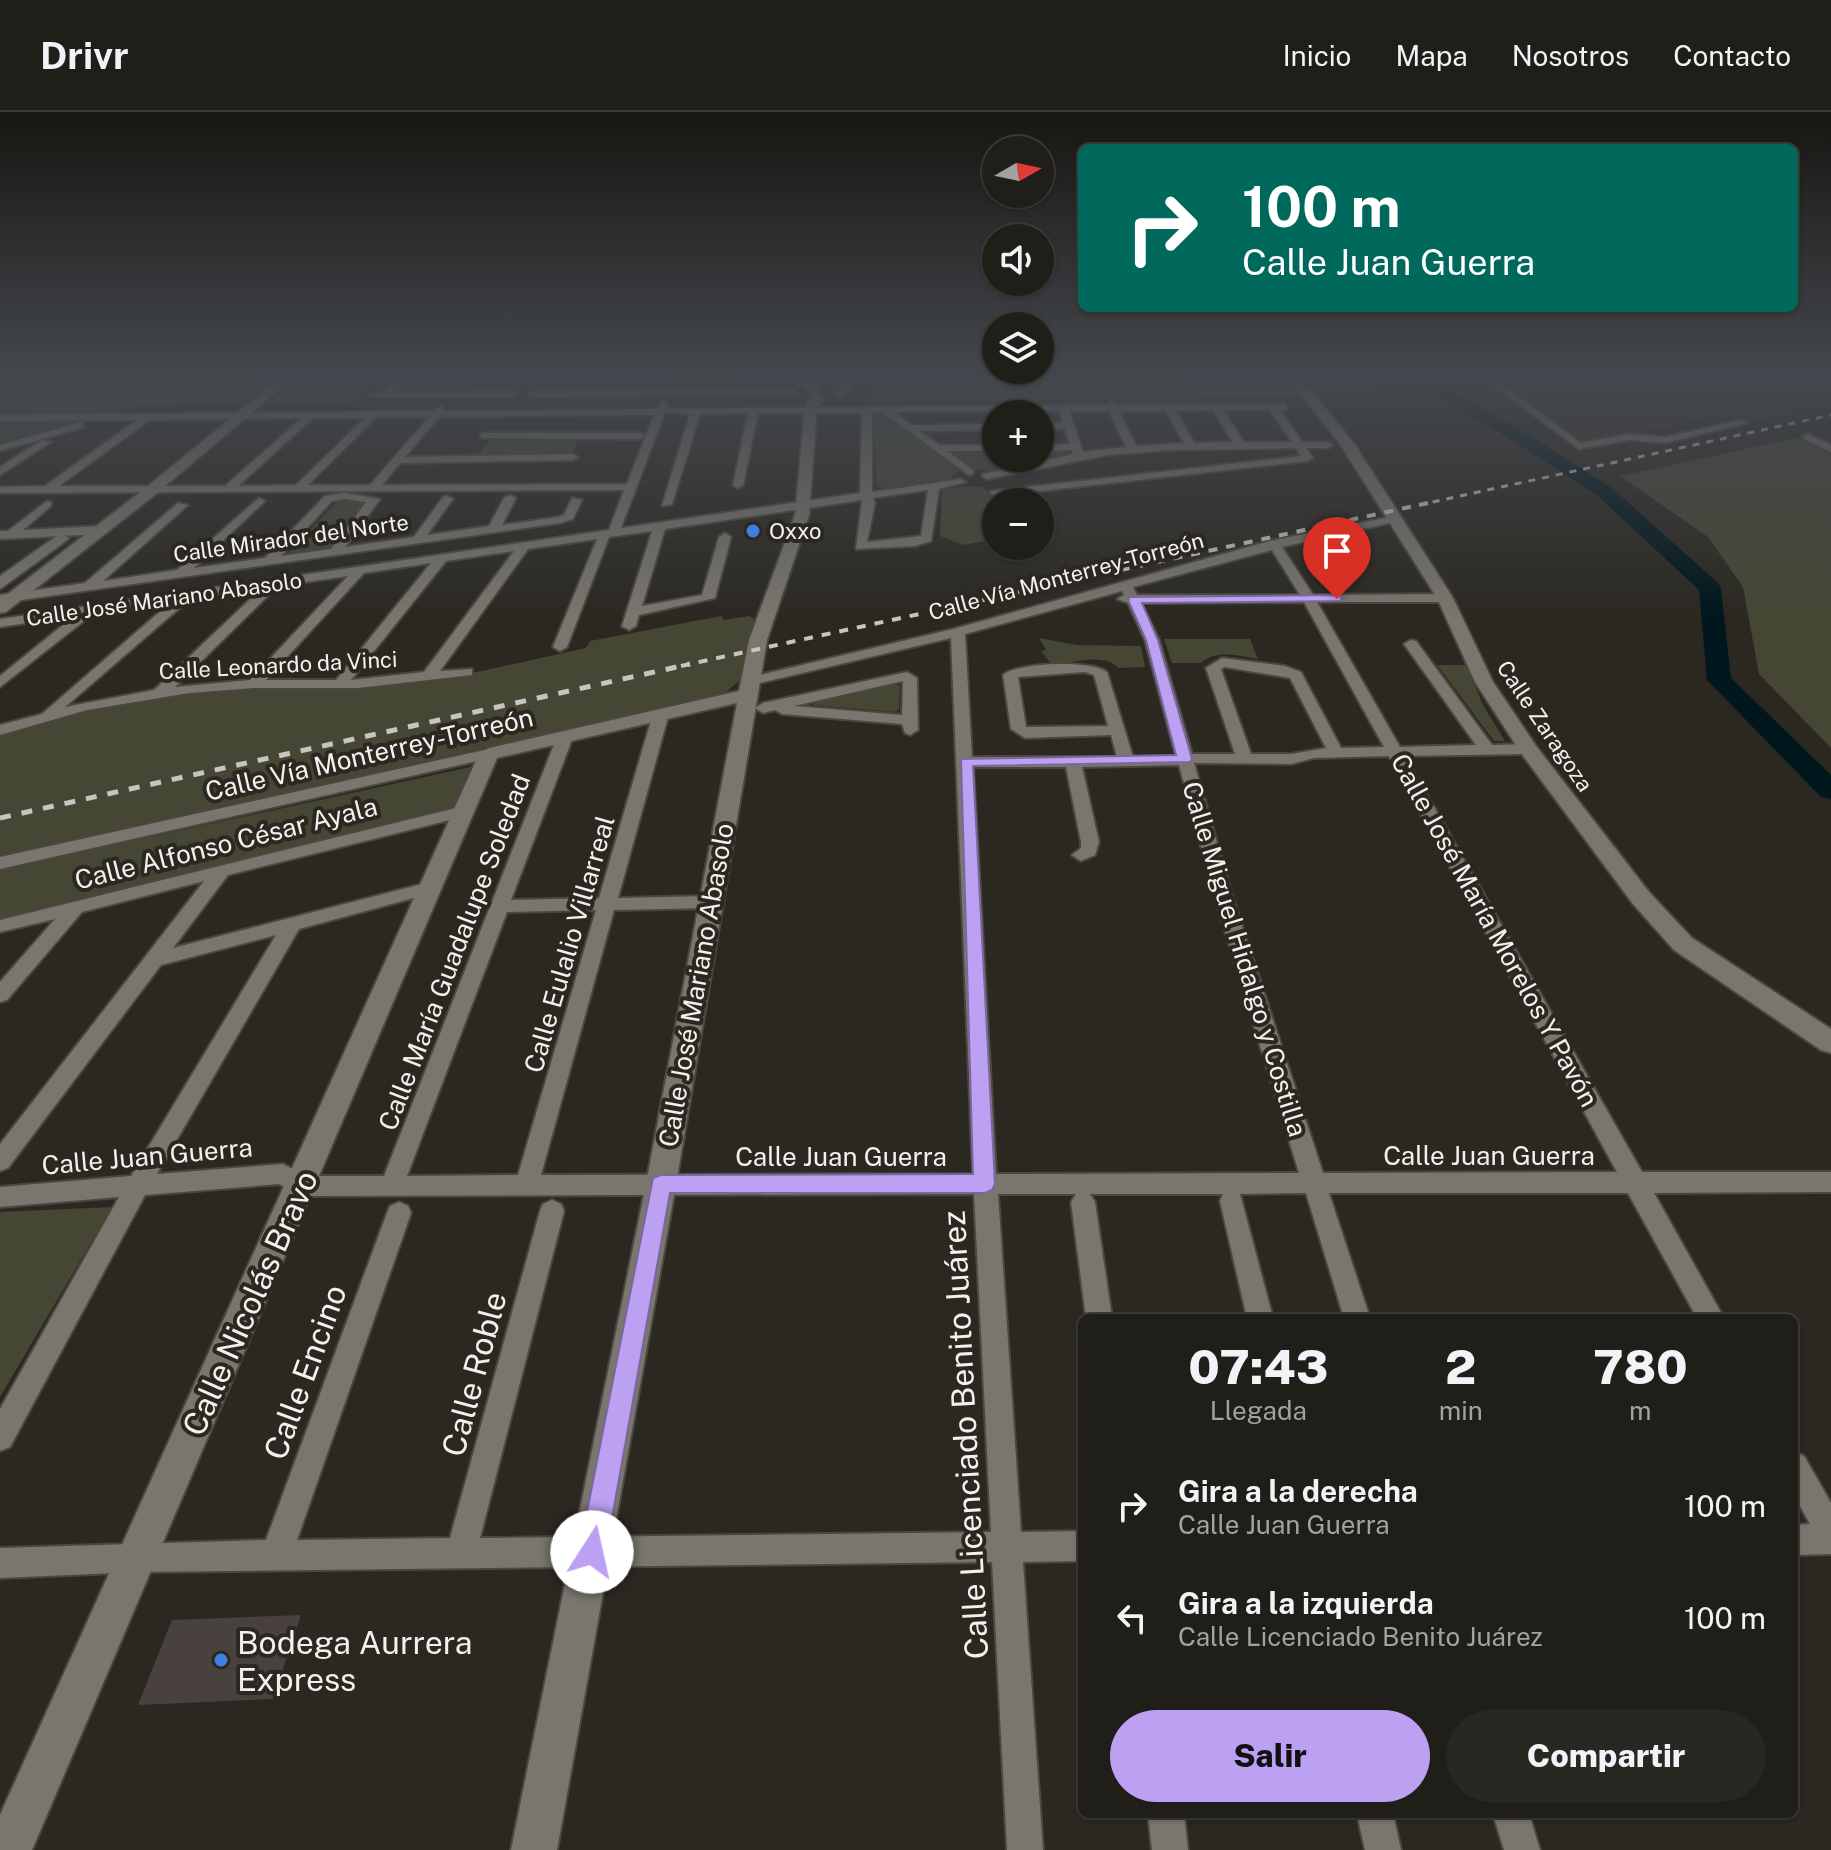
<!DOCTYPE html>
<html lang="es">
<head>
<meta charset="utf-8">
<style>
  body { margin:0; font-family:"Public Sans",sans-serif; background:#282722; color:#f1f3f6; height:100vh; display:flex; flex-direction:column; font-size:30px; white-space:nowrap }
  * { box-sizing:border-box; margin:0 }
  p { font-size:26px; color:#a2a2a2 }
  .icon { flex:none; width:44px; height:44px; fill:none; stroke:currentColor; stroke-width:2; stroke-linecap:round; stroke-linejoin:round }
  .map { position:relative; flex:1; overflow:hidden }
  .drawer { position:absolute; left:1078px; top:1202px; width:720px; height:504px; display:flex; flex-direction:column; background:#201e19; border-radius:12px; box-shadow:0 2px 6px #0004,0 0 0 2px #3d3c38 }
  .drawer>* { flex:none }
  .top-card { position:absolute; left:1078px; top:32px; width:720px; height:168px; border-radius:12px; box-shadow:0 2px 6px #0004,0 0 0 2px #3d3c38; background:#00695c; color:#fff; overflow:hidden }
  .needle { width:52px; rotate:81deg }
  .controls { position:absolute; left:982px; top:24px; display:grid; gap:16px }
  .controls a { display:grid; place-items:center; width:72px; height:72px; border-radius:50%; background:#201e19; box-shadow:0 2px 6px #0004,0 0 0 2px #3d3c38; font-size:40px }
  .pin { position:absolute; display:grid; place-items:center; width:68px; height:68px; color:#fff; margin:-82px -34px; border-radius:50% 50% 50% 0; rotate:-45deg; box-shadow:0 0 8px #0007 }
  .pin .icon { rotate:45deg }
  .me { position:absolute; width:88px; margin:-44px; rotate:10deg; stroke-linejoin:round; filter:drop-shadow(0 0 6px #0008) }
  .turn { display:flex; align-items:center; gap:28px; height:168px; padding:0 32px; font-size:36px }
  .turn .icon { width:104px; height:104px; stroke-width:2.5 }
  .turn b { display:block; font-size:56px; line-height:68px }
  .eta { display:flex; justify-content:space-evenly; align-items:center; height:136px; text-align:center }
  .eta b { font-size:48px; font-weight:800; line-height:56px }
  .button { display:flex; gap:16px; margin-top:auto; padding:16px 32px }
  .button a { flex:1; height:92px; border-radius:48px; background:#bca0f2; color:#111; font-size:32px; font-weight:800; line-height:92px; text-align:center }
  .button a+a { background:#282722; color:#f1f3f6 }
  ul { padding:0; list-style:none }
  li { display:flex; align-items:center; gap:24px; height:112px; padding:0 32px }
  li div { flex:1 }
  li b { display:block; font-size:30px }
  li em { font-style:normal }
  header { display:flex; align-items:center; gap:48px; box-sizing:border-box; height:112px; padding:0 40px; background:#201e19; border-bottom:2px solid #3d3c38 }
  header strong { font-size:38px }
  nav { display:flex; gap:44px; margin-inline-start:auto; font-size:28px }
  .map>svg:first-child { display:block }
</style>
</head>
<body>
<header>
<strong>Drivr</strong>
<nav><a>Inicio</a><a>Mapa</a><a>Nosotros</a><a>Contacto</a></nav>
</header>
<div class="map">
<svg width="1831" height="1738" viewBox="0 0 1831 1738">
  <rect width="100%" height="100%" fill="#2b2821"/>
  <!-- built -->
  <polygon fill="#363124" points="1487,264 1831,264 1831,293 1753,310 1729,302 1578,333"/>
  <!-- green -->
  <g fill="#454734">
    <polygon points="0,264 278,264 244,292 137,294 107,303 0,304"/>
    <polygon points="301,264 378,264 349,292 268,292"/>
    <polygon points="409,264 450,264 434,280 397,281 395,279"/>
    <polygon points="672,264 726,264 756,276 669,279 666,277"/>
    <polygon points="875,264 1191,264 1200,277 1291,276 1300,285 873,288"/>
    <polygon points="1296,264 1355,264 1375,277 1312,279"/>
    <polygon points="879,302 885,302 960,358 949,367 885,376 876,375 874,303"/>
    <polygon points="79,308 78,311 0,333 0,309"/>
    <polygon points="1796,326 1831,343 1831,636 1759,562 1743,475 1708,425 1620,364"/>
    <polygon points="578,327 571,343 477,345 489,328"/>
    <polygon points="953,338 996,338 996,346 1040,346 1040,338 1071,340 988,359 971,356 949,340"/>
    <polygon points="965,374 982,375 1004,390 996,390 996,427 963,433 940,424 942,378"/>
    <polygon points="338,388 370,389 331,437 286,444"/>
    <polygon points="721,504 724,508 749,504 754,507 741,567 724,582 0,745 0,623 71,602 163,585 249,577 349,577 441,568 586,536 590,529"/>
    <path d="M1039,526l37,7 65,1 4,21 -27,1c-12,-16 -48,-5 -66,-3l-11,-14 5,-1z"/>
    <path d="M1164,527h86l8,20c-19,-3 -42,-10 -57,4h-29z"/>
    <polygon points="1437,553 1466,553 1483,593 1505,629 1494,629"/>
    <polygon points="892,571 900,574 899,597 895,600 812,593 816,590"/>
    <polygon points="475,654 456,695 0,807 0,758"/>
    <polygon points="112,1095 0,1285 0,1100"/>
  </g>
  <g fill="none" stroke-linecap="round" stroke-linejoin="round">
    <!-- river -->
    <polygon fill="#00171d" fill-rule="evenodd" points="1404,264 1423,264 1522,319 1612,376 1718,471 1721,476 1731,566 1831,663 1831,687 1821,685 1707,568 1699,478 1598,384 1510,327"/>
  </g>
  <!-- building -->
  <polygon fill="#49413d" points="301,1503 273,1587 138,1593 172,1508"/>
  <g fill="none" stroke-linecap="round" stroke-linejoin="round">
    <defs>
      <g id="minor">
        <polygon points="399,264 408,264 394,280 511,279 516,282 511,285 386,286 369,283 384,280"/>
        <polygon points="745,264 737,268 733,265 733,264"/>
        <polygon points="844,264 852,264 852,278 841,285 835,285 835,281 842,277"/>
        <polygon points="1481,264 1491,264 1581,331 1630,322 1665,325 1742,308 1747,311 1665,331 1630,328 1579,337"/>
        <polygon points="793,277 796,282 532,285 527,282 532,279"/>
        <path d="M663,289l5,3 -2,5 441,-4 4,-4 5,4 169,-1 3,5 -8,1 22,32h26l5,3 -5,3h-22l7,10 -5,3 -312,35 -6,-3 2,-2 309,-35 -5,-8 -125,2 -63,5 -121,24 -5,-3 1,-2 90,-20 -1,-4 -32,1v-6l30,-1 -5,-15 -25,1v-6l23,-1 -4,-12 -165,1 17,13 85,-1v6l-77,1 20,14h57v6h-49l26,19v4l-4,1 -87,-63 -10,1v79l89,-13 5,3 -27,7 -8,52 -16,5 -59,3 6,-49 -197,29 -23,77 60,-11 17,-58 6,-4 6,4 -16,61 -76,17 -3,11 -7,4 -7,-4 30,-95 -43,6 -42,110 -7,4 -7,-4 44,-108 -69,10 -88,122 32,-2v6l-114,13h-104l-65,5 -102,17 -87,25v-10l42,-11 129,-112 -77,11 -94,74v-11l74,-60 -74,11v-8l609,-89 15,-40 -624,3v-6l45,-1 92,-66 -137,1v-6l434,-4 7,-5 3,5 212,-2zM1213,298l20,32 -39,1 -18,-32zM1223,298h47l22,32h-48zM1069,299h40l17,36 -43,5zM1119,299h47l18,32 -48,3zM665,300l25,2 -28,92 10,-2 28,-90 48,-1 -15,72 5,3 5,-3 15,-72h104l-2,80 -239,35zM654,303l-27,69 -245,1 18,-22 173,-3 5,-3 -5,-3 -168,3 34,-40zM376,305h53l-59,68h-62zM302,306l-77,68h-166l91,-66zM313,306h52l-69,67 -58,1zM928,378l-7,46 -54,6 8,-39 -2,-5zM514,439l-90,121 -73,8 95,-119zM431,451l-95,117h-70l98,-107zM348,464l-98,104 -75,7 103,-101zM261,477l-107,101 -89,17 125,-108z"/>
        <polygon points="81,310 84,315 0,339 0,333"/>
        <polygon points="485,321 640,321 645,324 640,327 481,326 481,322"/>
        <polygon points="1808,322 1831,333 1831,340 1804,327 1803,325"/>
        <polygon points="42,328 51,330 0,363 0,355"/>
        <path d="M344,381l36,6 -35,48 69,-10 29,-40 4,-1 6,3 -26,36 62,-9 15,-28 6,-3 6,3 -14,27 56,-8 6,-2 8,-17 10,2 -9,19 -13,4 -560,80v-8l85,-12 93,-80 10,2 -85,76 74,-11 82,-72 6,3 -2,2 -69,65 71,-10 60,-62zM344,387l22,3 -35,47 -50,7 51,-55z"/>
        <polygon points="47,389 51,390 51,394 23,418 101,414 107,418 101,422 0,427 0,419 8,419"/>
        <path d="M1395,404l6,3 -2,2 -117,26 31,48 132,-1 7,4 -7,4h-128l83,145 76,-2 -72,-101 7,-4 5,1 76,104 36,-1 8,5 -8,5 -123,2 237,416h189v20l-177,1 70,125h-27l-69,-125h-299l41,125h-26l-38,-125 -66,1 33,124h-26l-27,-117 3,-7h-133l5,8 17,116h-26l-15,-116 5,-8h-78l23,338 61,-1v30l-59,1 20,288h-36l-15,-288 -853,10 -139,6v-30l266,-8 121,-327 3,-7 9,-4 9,4 3,7 -114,327 153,-2 90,-327 3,-7 9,-4 9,4 3,7 -84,327 511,-6 -17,-338 -673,2 -22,-12 -134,11 -135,252 -10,4v-42l119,-212 -119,10v-20l131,-11 145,-241 -115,30 -153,203 -8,3v-27l204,-263 -122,31 -75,88 -7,2v-20l55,-63 -55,13v-12l464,-114 6,1 2,4 -2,4 -242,60 -55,73 257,-66 6,2 3,4 -3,4 -137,37 -142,245 126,-10 22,12h79l173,-439 8,-5 8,5 -62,163 88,-2 53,-181 8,-5 5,2 3,3 -50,181 92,-2 9,6 -9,6 -96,2 -73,265 432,-1 -22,-536 -200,47 -7,-4 7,-4 202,-48 317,-88zM1272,438l28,45h-163l-4,-8zM1122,479l2,4 -7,4 11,4 17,37 31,116 -43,1 -26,-85c-15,-12 -89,-10 -104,3l8,54 14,9 86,-3 6,22h-145l-7,-123zM1304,490l80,145 -43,1 -40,-76 -16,-6 -63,-8 -16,10 29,86h-43l-33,-114 -18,-37zM1225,555l65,11 36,70 -35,6h-40l-30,-85zM1085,560l9,3 14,51 -82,1 -8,-50zM1389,644l228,416 -294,1 -91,-278 -38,-132 97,1 23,-6zM1179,653l35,130 85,278 -303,1 -23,-407h93l15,75v6l-9,7 9,6 14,-6 4,-13 -17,-75zM596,798l-78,265 -111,1 100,-264z"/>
        <path d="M907,560l10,6 1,52 -8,5 -5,-2 -3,-9 -120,-10 -7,-4 -12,3 -8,-5 8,-5zM903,569l-1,34 -108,-9z"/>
        <polygon points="489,637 497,642 495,645 0,757 0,745"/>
        <polygon points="1794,1340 1804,1344 1831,1391 1831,1442 1794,1443 1794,1413 1810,1412 1794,1383"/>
        <polygon points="1148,1702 1184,1702 1188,1738 1152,1738"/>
        <polygon points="1357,1702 1393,1702 1401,1738 1365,1738"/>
        <polygon points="1493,1702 1529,1702 1540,1738 1504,1738"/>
      </g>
      <g id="tertiary">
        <polygon points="282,264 295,264 157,381 6,500 0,501 0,488 147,375"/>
        <path d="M787,264c19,0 28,6 36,23l-6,8 -8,108 -42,125 -91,544 -119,666h-46l135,-666 91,-481 -240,55 -465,1092h-32v-35l479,-1061 10,-6 250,-57 10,-51 46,-125 10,-108 6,-8 -5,-10z"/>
        <polygon points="1281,264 1294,264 1318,287 1355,333 1453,486 1493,570 1536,634 1649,780 1692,826 1831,917 1831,941 1821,938 1674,838 1633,792 1521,641 1475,570 1437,486 1342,335 1310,293"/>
        <polygon points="61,421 69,426 66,429 0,477 0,464"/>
      </g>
    </defs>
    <!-- minor casing -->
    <use href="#minor" stroke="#494740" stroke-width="4"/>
    <!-- tertiary casing -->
    <use href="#tertiary" stroke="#494740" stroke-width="4"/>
    <!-- minor -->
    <use href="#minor" fill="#7a766e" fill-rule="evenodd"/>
    <!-- tertiary -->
    <use href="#tertiary" fill="#7a766e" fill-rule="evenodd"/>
    <!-- rail-far2 -->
    <polyline stroke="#c7c5c0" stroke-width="3" stroke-dasharray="7 7" stroke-linecap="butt" points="1419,393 1831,303"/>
    <!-- rail-far1 -->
    <polyline stroke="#c7c5c0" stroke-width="4" stroke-dasharray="9 9" stroke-linecap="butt" points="681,554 1428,391"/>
    <!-- rail -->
    <polyline stroke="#c7c5c0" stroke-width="5" stroke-dasharray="11 11" stroke-linecap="butt" points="0,706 690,552"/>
  </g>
  <!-- sky -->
  <linearGradient id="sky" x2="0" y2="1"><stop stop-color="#181612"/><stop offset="0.52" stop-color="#44484e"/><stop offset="1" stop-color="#44484e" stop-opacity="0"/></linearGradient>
  <rect width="1831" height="507" fill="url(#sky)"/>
  <!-- route -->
  <polygon fill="#bca0f2" stroke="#7a689d" stroke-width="2" points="1337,483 1341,484 1341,489 1142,491 1158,528 1192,647 1190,650 973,654 995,1072 992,1078 985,1081 670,1081 606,1440 602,1449 592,1453 583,1449 579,1440 653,1066 661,1063 973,1062 961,647 1176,643 1146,528 1128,488 1130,485"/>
  <!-- markers -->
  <g fill="#3f7fe0" stroke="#2b2821" stroke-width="3">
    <circle cx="753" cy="419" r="8"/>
    <circle cx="221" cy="1548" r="8"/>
  </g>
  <g text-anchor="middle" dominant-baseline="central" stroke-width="8" stroke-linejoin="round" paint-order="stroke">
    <!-- far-poi labels -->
    <g font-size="22" fill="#f3f1ec" stroke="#2b2821" text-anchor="start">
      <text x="769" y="419">Oxxo</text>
    </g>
    <!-- far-street labels -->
    <g font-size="22" fill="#f3f1ec" stroke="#2b2821">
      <text transform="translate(291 426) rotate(-8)">Calle Mirador del Norte</text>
      <text transform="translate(1066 464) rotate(-15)">Calle Vía Monterrey-Torreón</text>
      <text transform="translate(164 487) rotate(-8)">Calle José Mariano Abasolo</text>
      <text transform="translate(278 553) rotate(-3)">Calle Leonardo da Vinci</text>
      <text transform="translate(1545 614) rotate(56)">Calle Zaragoza</text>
    </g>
    <!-- street labels -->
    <g font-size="26" fill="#f3f1ec" stroke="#2b2821">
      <text transform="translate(369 642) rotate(-13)">Calle Vía Monterrey-Torreón</text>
      <text transform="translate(226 731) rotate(-14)">Calle Alfonso César Ayala</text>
      <text transform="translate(1495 818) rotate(61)">Calle José María Morelos Y Pavón</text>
      <text transform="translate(569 832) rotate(-74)">Calle Eulalio Villarreal</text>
      <text transform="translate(454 840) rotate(-69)">Calle María Guadalupe Soledad</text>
      <text transform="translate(1245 847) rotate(73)">Calle Miguel Hidalgo y Costilla</text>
      <text transform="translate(696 873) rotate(-80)">Calle José Mariano Abasolo</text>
      <text x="1489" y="1043">Calle Juan Guerra</text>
      <text transform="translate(147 1044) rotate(-5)">Calle Juan Guerra</text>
      <text x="841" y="1044">Calle Juan Guerra</text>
    </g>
    <!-- near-street labels -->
    <g font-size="32" fill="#f3f1ec" stroke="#2b2821">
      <text transform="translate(250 1191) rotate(-66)">Calle Nicolás Bravo</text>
      <text transform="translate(305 1260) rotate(-70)">Calle Encino</text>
      <text transform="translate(474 1262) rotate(-75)">Calle Roble</text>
      <text transform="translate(965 1323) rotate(-93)">Calle Licenciado Benito Juárez</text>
    </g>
    <!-- near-poi labels -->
    <g font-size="32" fill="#f3f1ec" stroke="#2b2821" text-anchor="start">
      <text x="237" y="1530">Bodega Aurrera<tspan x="237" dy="37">Express</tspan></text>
    </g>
  </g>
</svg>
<div class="controls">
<a><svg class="needle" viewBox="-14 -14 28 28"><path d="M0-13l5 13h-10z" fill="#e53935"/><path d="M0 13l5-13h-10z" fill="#a2a2a2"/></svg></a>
<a><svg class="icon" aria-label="sound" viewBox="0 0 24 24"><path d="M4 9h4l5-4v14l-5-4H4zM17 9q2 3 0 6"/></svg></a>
<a><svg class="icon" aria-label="layers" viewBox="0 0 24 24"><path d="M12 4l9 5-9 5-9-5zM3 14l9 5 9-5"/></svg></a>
<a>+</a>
<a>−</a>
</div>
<div class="pin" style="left:1337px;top:487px;background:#d93025"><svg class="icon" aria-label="arrive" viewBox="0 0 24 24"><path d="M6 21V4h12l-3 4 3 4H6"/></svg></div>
<svg class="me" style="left:592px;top:1440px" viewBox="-20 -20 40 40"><circle r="19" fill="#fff"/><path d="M0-13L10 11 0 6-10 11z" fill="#bca0f2"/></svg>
<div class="top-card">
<div class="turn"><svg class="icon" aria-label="right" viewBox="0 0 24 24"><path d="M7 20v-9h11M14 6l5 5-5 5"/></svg><div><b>100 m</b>Calle Juan Guerra</div></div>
</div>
<section class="drawer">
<div class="eta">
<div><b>07:43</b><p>Llegada</p></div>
<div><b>2</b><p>min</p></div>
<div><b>780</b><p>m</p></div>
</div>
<ul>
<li><svg class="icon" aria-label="right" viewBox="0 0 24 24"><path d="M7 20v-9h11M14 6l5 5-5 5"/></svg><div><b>Gira a la derecha</b><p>Calle Juan Guerra</p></div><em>100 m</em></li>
<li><svg class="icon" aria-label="left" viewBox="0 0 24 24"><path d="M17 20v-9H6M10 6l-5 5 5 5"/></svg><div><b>Gira a la izquierda</b><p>Calle Licenciado Benito Juárez</p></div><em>100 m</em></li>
</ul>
<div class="button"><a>Salir</a><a>Compartir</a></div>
</section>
</div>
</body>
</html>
